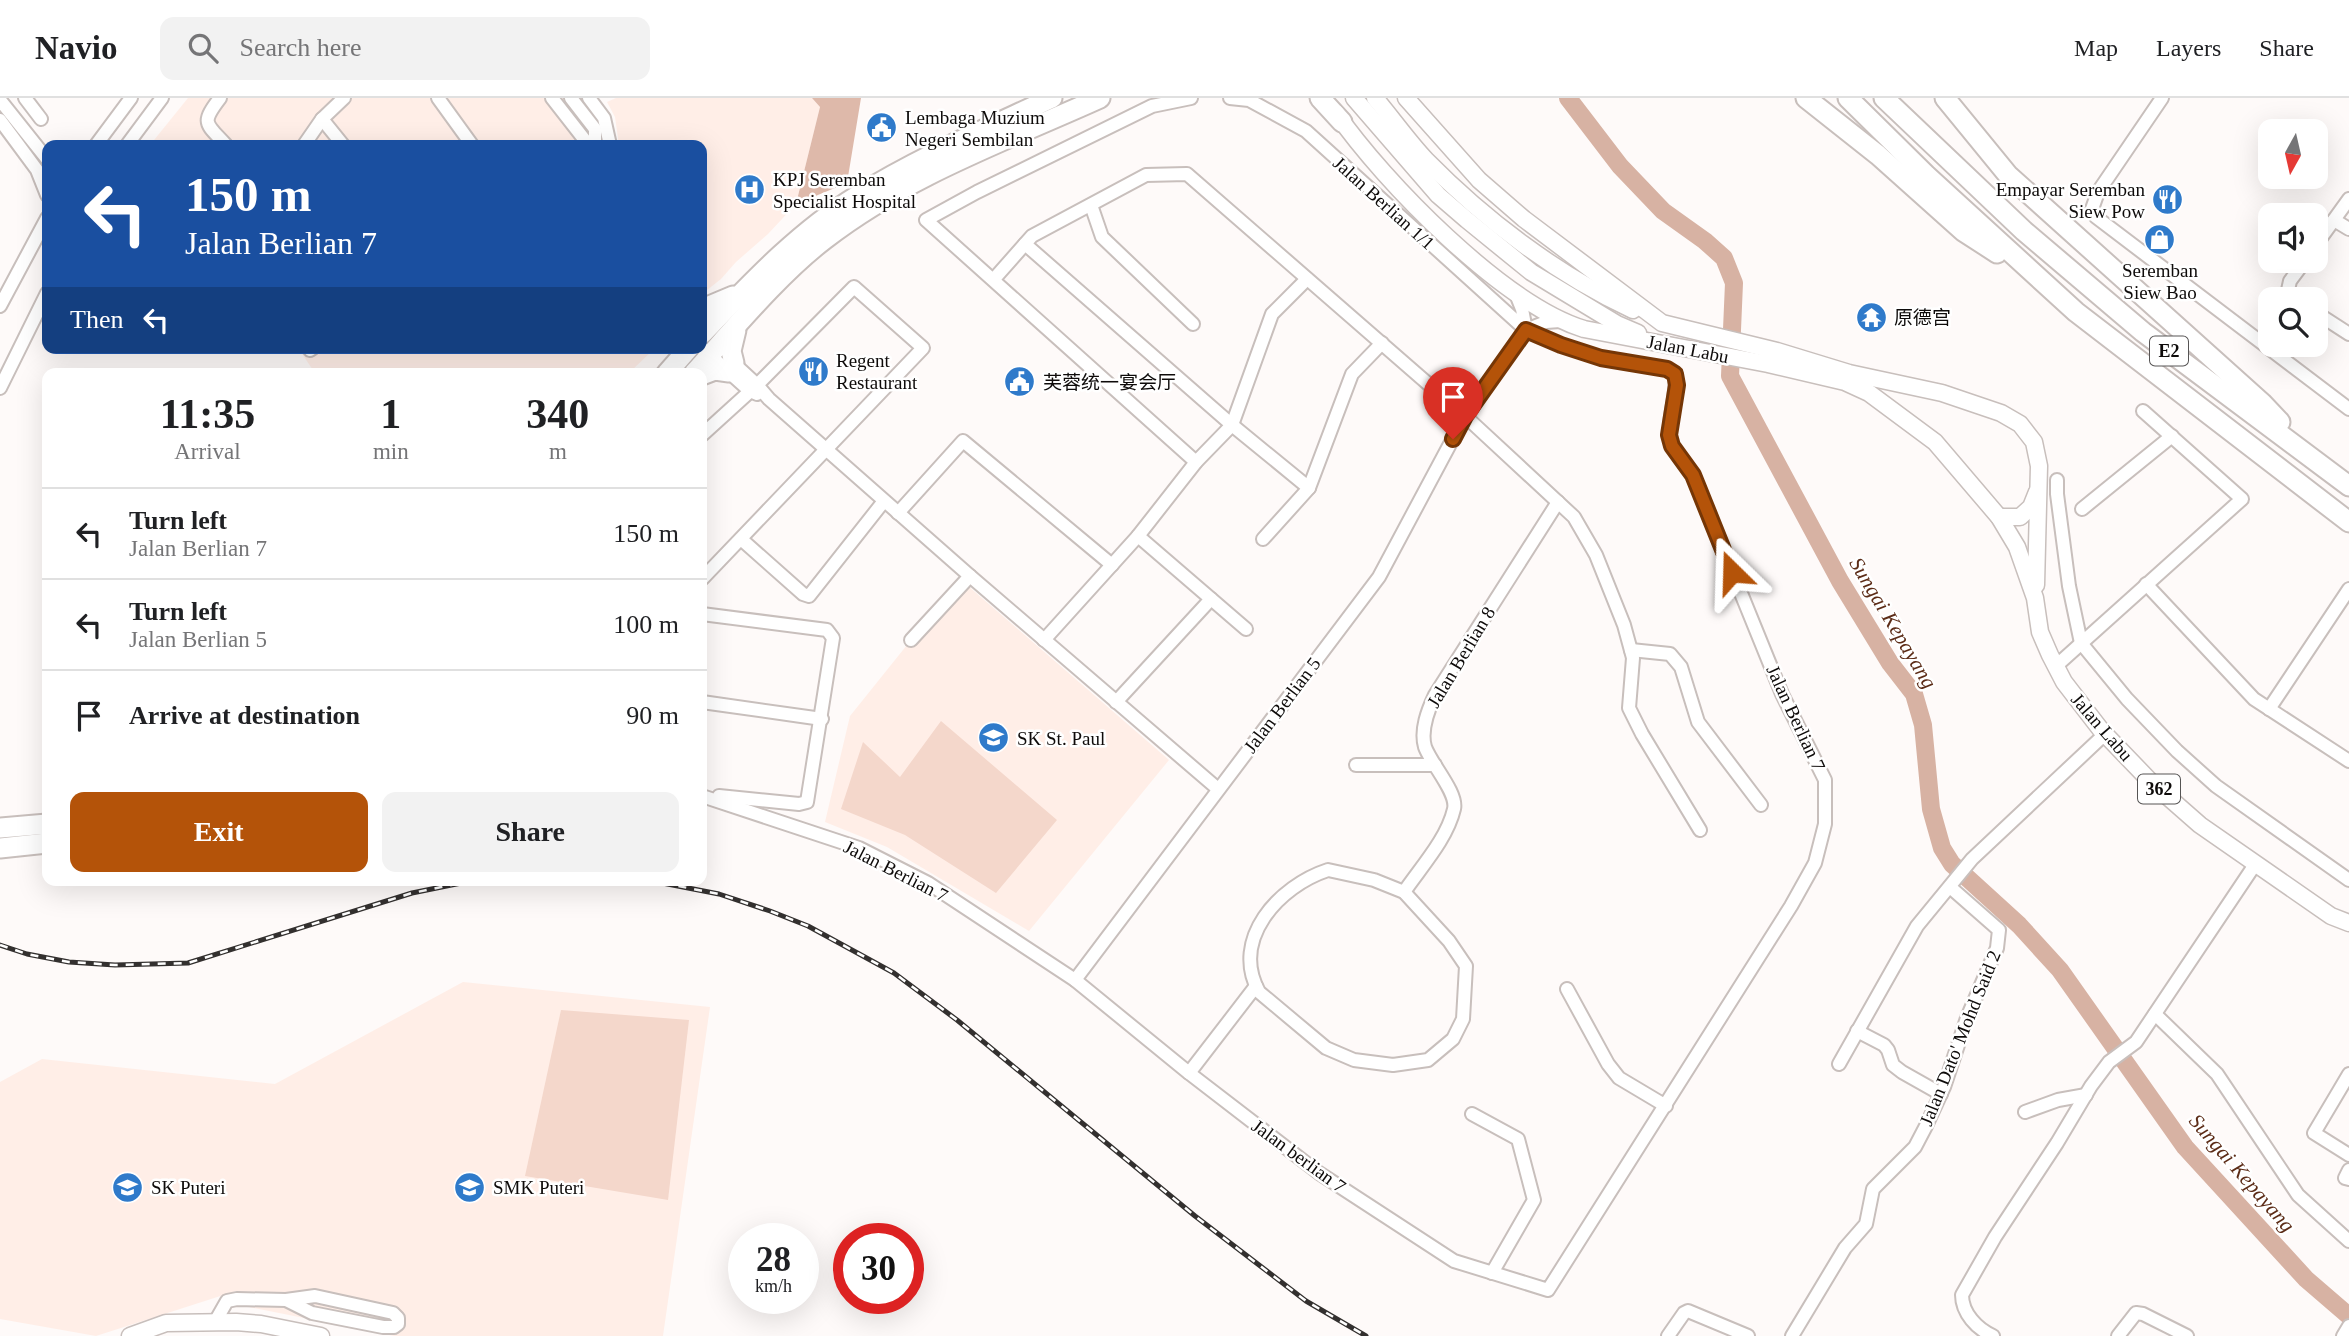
<!DOCTYPE html>
<html lang="en">
<head>
<meta charset="utf-8">
<style>
  body { margin:0; font-family:"Times New Roman","Noto Sans SC",serif; background:#f2f2f2; color:#202124; height:100vh; display:flex; flex-direction:column; font-size:26px; white-space:nowrap }
  * { box-sizing:border-box; margin:0 }
  p { font-size:23px; color:#757577 }
  .icon { flex:none; width:38px; height:38px; fill:none; stroke:currentColor; stroke-width:2; stroke-linecap:round; stroke-linejoin:round }
  .map { position:relative; flex:1; overflow:hidden }
  .panel { position:absolute; left:42px; top:270px; width:665px; height:518px; display:flex; flex-direction:column; background:#fff; border-radius:14px; box-shadow:0 7px 28px #0002 }
  .panel>* { flex:none }
  .top-card { position:absolute; left:42px; top:42px; width:665px; height:214px; border-radius:14px; box-shadow:0 7px 28px #0002; background:#1a4fa0; color:#fff; overflow:hidden }
  .needle { width:46px; rotate:188deg }
  .fabs { position:absolute; left:2258px; top:21px; display:grid; gap:14px }
  .fabs a { display:grid; place-items:center; width:70px; height:70px; border-radius:14px; background:#fff; box-shadow:0 7px 28px #0002; font-size:35px }
  .speed { position:absolute; left:728px; top:1125px; display:flex; gap:14px; font-size:35px; font-weight:700; text-align:center }
  .speed>* { display:grid; place-content:center; width:91px; height:91px; border-radius:50%; background:#fff; box-shadow:0 7px 28px #0002; line-height:1 }
  .speed small { font-size:18px; font-weight:400 }
  .speed .limit { border:10px solid #d22; background:#fff; color:#111 }
  .pin { position:absolute; display:grid; place-items:center; width:60px; height:60px; color:#fff; margin:-72px -30px; border-radius:50% 50% 50% 0; rotate:-45deg; box-shadow:0 0 7px #0007 }
  .pin .icon { rotate:45deg }
  .me { position:absolute; width:77px; margin:-38px; rotate:338deg; stroke-linejoin:round; filter:drop-shadow(0 0 5px #0008) }
  .turn { display:flex; align-items:center; gap:24px; height:147px; padding:0 28px; font-size:32px }
  .turn .icon { width:91px; height:91px; stroke-width:2.5 }
  .turn b { display:block; font-size:49px; line-height:60px }
  .then { display:flex; align-items:center; height:66px; padding:0 28px; background:#0003; gap:14px; font-size:26px }
  .eta { display:flex; justify-content:space-evenly; align-items:center; height:119px; text-align:center }
  .eta b { font-size:42px; font-weight:600; line-height:49px }
  .action { display:flex; gap:14px; margin-top:auto; padding:14px 28px }
  .action a { flex:1; height:80px; border-radius:14px; background:#b45309; color:#fff; font-size:28px; font-weight:600; line-height:80px; text-align:center }
  .action a+a { background:#f2f2f2; color:#202124 }
  ul { padding:0; list-style:none }
  li { display:flex; align-items:center; gap:21px; height:91px; padding:0 28px; border-top:2px solid #e0e0e0 }
  li div { flex:1 }
  li b { display:block; font-size:26px }
  li em { font-style:normal }
  header { display:flex; align-items:center; gap:42px; box-sizing:border-box; height:98px; padding:0 35px; background:#fff; border-bottom:2px solid #e0e0e0 }
  header strong { font-size:33px }
  nav { display:flex; gap:38px; margin-inline-start:auto; font-size:24px }
  .search { width:490px; height:63px; background:#f2f2f2; display:flex; align-items:center; gap:18px; box-sizing:border-box; padding:0 24px; border-radius:14px; color:#757577; font-size:26px }
  .map>svg:first-child { display:block }
</style>
</head>
<body>
<header>
<strong>Navio</strong>
<div class="search"><svg class="icon" aria-label="search" viewBox="0 0 24 24"><circle cx="10" cy="10" r="6"/><path d="M15 15l6 6"/></svg>Search here</div>
<nav><a>Map</a><a>Layers</a><a>Share</a></nav>
</header>
<div class="map">
<svg width="2349" height="1238" viewBox="0 0 2349 1238">
  <rect width="100%" height="100%" fill="#fefaf9"/>
  <!-- built -->
  <g fill="#ffeee7">
    <polygon points="188,0 569,0 578,13 592,41 592,47 150,47"/>
    <polygon points="616,0 812,0 820,9 796,106 768,136 736,164 721,181 702,196 702,47 619,47 615,19 607,4"/>
    <polygon points="298,250 655,250 629,275 315,275"/>
    <polygon points="960,481 1169,662 1029,833 887,749 825,724 850,618"/>
    <polygon points="463,884 710,909 663,1238 394,1238 234,1206 236,1193 96,1238 0,1221 0,984 42,961 275,986"/>
  </g>
  <!-- green -->
  <g fill="#f4d7cb">
    <polygon points="941,623 1057,722 996,795 905,737 841,711 863,644 900,679"/>
    <polygon points="561,912 689,922 668,1102 525,1078"/>
  </g>
  <!-- forest -->
  <polygon fill="#deb9aa" points="812,0 861,0 847,85 796,106 820,9"/>
  <g fill="none" stroke-linecap="round" stroke-linejoin="round">
    <!-- river -->
    <polyline stroke="#d7b2a3" stroke-width="18" points="1568,0 1620,68 1663,113 1705,143 1724,160 1734,185 1730,278 1840,483 1890,565 1914,596 1923,627 1931,711 1942,750 1952,766 2019,827 2060,872 2185,1049 2306,1181 2349,1218"/>
    <defs>
      <g id="minor">
        <polyline points="25,0 41,21"/>
        <path d="M220,0c-20,26 -14,25 6,47"/>
        <polyline points="438,0 472,47"/>
        <polyline points="552,0 584,41"/>
        <polyline points="571,0 595,31 595,47"/>
        <polyline points="589,0 604,20 610,47"/>
        <polyline points="1191,0 1152,8 977,94 926,122 1196,364"/>
        <polyline points="2162,0 2098,94 2092,111 2096,119 2349,311"/>
        <polyline points="0,2 47,61"/>
        <polyline points="322,21 343,47"/>
        <polyline points="0,22 37,72 47,97"/>
        <polyline points="96,47 131,0"/>
        <polyline points="127,47 162,0"/>
        <polyline points="304,47 322,21 344,0"/>
        <polyline points="1091,107 1102,139 1193,226"/>
        <polyline points="2334,122 2349,131"/>
        <polyline points="1025,146 1232,327 1309,390"/>
        <polyline points="2315,148 2349,101"/>
        <polyline points="994,181 1032,138 1146,77 1187,76 1465,318 1574,419 1596,457 1624,527 1633,560 1629,610 1642,636 1700,732"/>
        <polyline points="1516,196 1522,211 1526,232"/>
        <polyline points="2296,201 2288,192 2290,183 2305,163"/>
        <polyline points="0,208 47,120"/>
        <polyline points="2315,214 2349,236"/>
        <polyline points="702,250 750,293 757,296"/>
        <polyline points="310,252 313,250"/>
        <polyline points="731,263 757,287 769,301 970,478 1218,691"/>
        <polyline points="0,290 47,195"/>
        <polyline points="702,337 757,287 854,189 923,250 702,481"/>
        <polyline points="2057,382 2057,396 2069,488 2081,545 2127,601 2177,653 2216,688 2349,782"/>
        <polyline points="2082,411 2172,338"/>
        <polyline points="898,415 963,343 1112,467"/>
        <polyline points="1138,438 1246,531"/>
        <polyline points="741,441 803,496 809,498 884,403"/>
        <polyline points="1263,441 1309,390 1352,276 1382,245"/>
        <polyline points="2146,486 2254,601 2349,663"/>
        <polyline points="702,516 827,532 833,540 807,704 799,706 719,698"/>
        <polyline points="911,542 970,478"/>
        <polyline points="1044,542 1138,438 1196,364 1232,327 1272,216 1307,181"/>
        <polyline points="1631,552 1670,556 1681,569 1698,624 1761,707"/>
        <polyline points="2056,568 2242,401 2143,313"/>
        <polyline points="702,604 822,621"/>
        <polyline points="1116,604 1211,501"/>
        <polyline points="2269,611 2349,491"/>
        <polyline points="1356,667 1435,667"/>
        <path d="M702,698l157,52 69,35 147,97 114,93 130,100 135,88 94,29 243,-384 24,-43 10,-39v-44l-43,-86 -89,-219c-7,-9 -15,-19 -20,-28 -10,-19 6,-51 2,-73l-8,-5 -66,-11 -40,-13 -35,-15 -220,-199 -57,-31 -19,-2"/>
        <path d="M1328,772l46,10 30,12 45,49 17,25 -3,53 -10,20 -25,21 -35,5 -39,-5 -28,-12 -67,-56c-29,-53 20,-106 69,-122z"/>
        <path d="M1404,794c17,-25 43,-53 50,-83 4,-16 -23,-45 -29,-62 -5,-17 3,-37 10,-52l123,-193"/>
        <polyline points="1075,882 1379,479 1465,318 1526,232 1546,224 1560,223"/>
        <polyline points="1567,891 1608,966 1619,980 1666,1008"/>
        <polyline points="2155,916 2217,976 2298,1097 2349,1143"/>
        <polyline points="1857,933 1884,947 1888,952 1893,967 1902,974 1941,996"/>
        <polyline points="1839,966 1917,828 1972,761 2105,636"/>
        <polyline points="1189,975 1256,888"/>
        <polyline points="2349,976 2314,1035 2349,1057"/>
        <polyline points="2025,1014 2058,1002 2086,997"/>
        <polyline points="1472,1016 1518,1041 1534,1102 1492,1175"/>
        <polyline points="2349,1072 2345,1080 2349,1081"/>
        <polyline points="215,1224 227,1203 237,1201 286,1202 315,1198 393,1215 398,1220 398,1226 394,1229 383,1229 312,1215 286,1202"/>
        <polyline points="1668,1238 1684,1215 1688,1213 1748,1238"/>
        <polyline points="1792,1238 1845,1150 1866,1126 1873,1091 1915,1049 1926,1028 1944,989 1967,920 1997,850 1999,832 1950,789"/>
        <path d="M1993,1238c-16,-7 -31,-23 -31,-41l33,-58 62,-94 34,-57 18,-24 27,-20 120,-179"/>
        <polyline points="2118,1238 2136,1215 2143,1216 2187,1238"/>
        <polyline points="2343,1238 2349,1228"/>
      </g>
      <g id="major">
        <polyline points="1354,0 1438,97 1467,122 1531,174 1617,226 1638,235"/>
        <path d="M1375,0c17,20 33,43 51,62 58,59 131,115 207,150"/>
        <polyline points="1406,0 1479,82 1524,121 1662,225 1777,253 1849,275 1942,295 2001,315 2020,326 2034,344 2039,368 2036,487"/>
        <path d="M1336,15c48,69 167,191 248,216l184,35 77,18 24,11 66,49 64,75 18,30 18,51 5,34 10,23 14,27 37,48 50,52 49,43 131,91 18,7"/>
        <polyline points="1999,419 2020,419 2031,409 2037,394"/>
        <polyline points="130,1238 166,1225 236,1224 261,1226 321,1238"/>
      </g>
      <g id="highway">
        <polyline points="1320,0 1342,24"/>
        <polyline points="1806,0 1878,57 1963,133 1997,155"/>
        <polyline points="1848,0 1926,77 2076,214 2349,424"/>
        <polyline points="1884,0 2024,133 2143,234 2349,388"/>
        <polyline points="1945,0 2008,77 2262,305 2280,324"/>
        <polyline points="702,211 733,198"/>
        <path d="M702,236c47,-49 96,-102 155,-138 61,-38 129,-67 195,-98"/>
        <polyline points="734,265 731,253 736,232"/>
        <polyline points="667,275 689,250"/>
        <path d="M694,275c39,-43 85,-99 131,-134 81,-63 182,-99 275,-141"/>
        <polyline points="702,277 715,272 729,274"/>
        <polyline points="0,730 47,726"/>
        <polyline points="0,750 47,745"/>
      </g>
    </defs>
    <!-- minor casing -->
    <use href="#minor" stroke="#c8bfbc" stroke-width="16"/>
    <!-- major casing -->
    <use href="#major" stroke="#c8bfbc" stroke-width="19"/>
    <!-- highway casing -->
    <use href="#highway" stroke="#c8bfbc" stroke-width="23"/>
    <!-- minor -->
    <use href="#minor" stroke="#fff" stroke-width="12"/>
    <!-- major -->
    <use href="#major" stroke="#fff" stroke-width="16"/>
    <!-- highway -->
    <use href="#highway" stroke="#fff" stroke-width="19"/>
    <defs>
      <g id="rail">
        <polyline points="647,782 719,796 770,813 808,828 894,875 957,922 1195,1118 1306,1203 1366,1238"/>
        <polyline points="0,847 27,856 69,864 115,867 188,865 412,795 476,782"/>
      </g>
    </defs>
    <!-- rail casing -->
    <use href="#rail" stroke="#33302f" stroke-width="5"/>
    <!-- rail -->
    <use href="#rail" stroke="#fff" stroke-width="2.5" stroke-dasharray="8" stroke-linecap="butt"/>
  </g>
  <g fill="none" stroke-linecap="round" stroke-linejoin="round">
    <defs>
      <polyline id="route" points="1453,341 1465,318 1526,232 1561,247 1601,260 1667,271 1675,276 1677,287 1669,337 1672,348 1693,377 1732,474"/>
    </defs>
    <!-- route casing -->
    <use href="#route" stroke="#753606" stroke-width="18"/>
    <!-- route -->
    <use href="#route" stroke="#b45309" stroke-width="12"/>
  </g>
  <!-- icons -->
  <defs>
    <symbol id="civic-disc" viewBox="-11 -11 22 22"><circle r="9.5" fill="#2f7aca" stroke="#fff"/><path d="M-.6-6.5H3V-4.5H.6V-3L4-1V1h2V6H-6V1h2V-1L-.6-3ZM-1.2 2.5V6h2.4V2.5Z" fill="#fff"/></symbol>
    <symbol id="hospital-disc" viewBox="-11 -11 22 22"><circle r="9.5" fill="#2f7aca" stroke="#fff"/><path d="M-5-5h3v3.5h4V-5h3V5h-3V1.5h-4V5h-3Z" fill="#fff"/></symbol>
    <symbol id="restaurant-disc" viewBox="-11 -11 22 22"><circle r="9.5" fill="#2f7aca" stroke="#fff"/><path d="M-5-6h1v4h1v-4h1v4h1v-4h1v5L-1.5 .5V6h-2V.5L-5-1ZM5-6V6H3V1.5H1.5Q1.5-4 5-6Z" fill="#fff"/></symbol>
    <symbol id="shop-disc" viewBox="-11 -11 22 22"><circle r="9.5" fill="#2f7aca" stroke="#fff"/><path d="M-5-2.5h2.3a2.7 3.5 0 0 1 5.4 0H5L5.5 6h-11ZM-1.5-2.5h3a1.5 2.3 0 0 0-3 0Z" fill="#fff"/></symbol>
    <symbol id="temple-disc" viewBox="-11 -11 22 22"><circle r="9.5" fill="#2f7aca" stroke="#fff"/><path d="M0-6L5-2H3V0L6.5 2.5H4V6H1.5V3h-3V6H-4V2.5H-6.5L-3 0V-2H-5Z" fill="#fff"/></symbol>
    <symbol id="school-disc" viewBox="-11 -11 22 22"><circle r="9.5" fill="#2f7aca" stroke="#fff"/><path d="M0-5L7-2L0 1L-7-2ZM-4 1L0 2.5L4 1V4Q0 6-4 4Z" fill="#fff"/></symbol>
  </defs>
  <g fill-rule="evenodd">
    <use href="#civic-disc" x="864" y="12" width="35" height="35"/>
    <use href="#hospital-disc" x="732" y="74" width="35" height="35"/>
    <use href="#restaurant-disc" x="2150" y="84" width="35" height="35"/>
    <use href="#shop-disc" x="2142" y="124" width="35" height="35"/>
    <use href="#temple-disc" x="1854" y="202" width="35" height="35"/>
    <use href="#restaurant-disc" x="796" y="256" width="35" height="35"/>
    <use href="#civic-disc" x="1002" y="266" width="35" height="35"/>
    <use href="#school-disc" x="976" y="622" width="35" height="35"/>
    <use href="#school-disc" x="110" y="1072" width="35" height="35"/>
    <use href="#school-disc" x="452" y="1072" width="35" height="35"/>
  </g>
  <g text-anchor="middle" dominant-baseline="central" stroke-width="5" stroke-linejoin="round" paint-order="stroke">
    <!-- shield labels -->
    <g fill="#fff" stroke="#565454" stroke-width="2">
      <rect x="2150" y="238.5" width="38" height="29" rx="5"/>
      <rect x="2138" y="676.5" width="42" height="29" rx="5"/>
    </g>
    <g font-size="18" font-weight="bold" fill="#0e0b0a">
      <text x="2169" y="253">E2</text>
      <text x="2159" y="691">362</text>
    </g>
    <!-- poi labels -->
    <g font-size="19" fill="#0e0b0a" stroke="#fff" text-anchor="start">
      <text x="905" y="19">Lembaga Muzium<tspan x="905" dy="22">Negeri Sembilan</tspan></text>
      <text x="773" y="81">KPJ Seremban<tspan x="773" dy="22">Specialist Hospital</tspan></text>
      <text x="2145" y="91" text-anchor="end">Empayar Seremban<tspan x="2145" dy="22">Siew Pow</tspan></text>
      <text x="2160" y="172" text-anchor="middle">Seremban<tspan x="2160" dy="22">Siew Bao</tspan></text>
      <text x="1894" y="219">原德宫</text>
      <text x="836" y="262">Regent<tspan x="836" dy="22">Restaurant</tspan></text>
      <text x="1043" y="284">芙蓉统一宴会厅</text>
      <text x="1017" y="640">SK St. Paul</text>
      <text x="151" y="1089">SK Puteri</text>
      <text x="493" y="1089">SMK Puteri</text>
    </g>
    <!-- street labels -->
    <g font-size="19" fill="#0e0b0a" stroke="#fff">
      <text transform="translate(1384 105) rotate(42)">Jalan Berlian 1/1</text>
      <text transform="translate(1688 251) rotate(11)">Jalan Labu</text>
      <text transform="translate(1461 559) rotate(-59)">Jalan Berlian 8</text>
      <text transform="translate(1282 607) rotate(-53)">Jalan Berlian 5</text>
      <text transform="translate(1796 620) rotate(65)">Jalan Berlian 7</text>
      <text transform="translate(2102 629) rotate(49)">Jalan Labu</text>
      <text transform="translate(896 773) rotate(27)">Jalan Berlian 7</text>
      <text transform="translate(1960 940) rotate(-68)">Jalan Dato' Mohd Said 2</text>
      <text transform="translate(1299 1058) rotate(36)">Jalan berlian 7</text>
    </g>
    <!-- water labels -->
    <g font-size="21" font-style="italic" fill="#5c2c17" stroke="#fff">
      <text transform="translate(1893 525) rotate(59)">Sungai Kepayang</text>
      <text transform="translate(2242 1075) rotate(49)">Sungai Kepayang</text>
    </g>
  </g>
</svg>
<div class="fabs">
<a><svg class="needle" viewBox="-14 -14 28 28"><path d="M0-13l5 13h-10z" fill="#e53935"/><path d="M0 13l5-13h-10z" fill="#757577"/></svg></a>
<a><svg class="icon" aria-label="sound" viewBox="0 0 24 24"><path d="M4 9h4l5-4v14l-5-4H4zM17 9q2 3 0 6"/></svg></a>
<a><svg class="icon" aria-label="search" viewBox="0 0 24 24"><circle cx="10" cy="10" r="6"/><path d="M15 15l6 6"/></svg></a>
</div>
<div class="speed"><div>28<small>km/h</small></div><div class="limit">30</div></div>
<div class="pin" style="left:1453px;top:341px;background:#d93025"><svg class="icon" aria-label="arrive" viewBox="0 0 24 24"><path d="M6 21V4h12l-3 4 3 4H6"/></svg></div>
<svg class="me" style="left:1732px;top:474px" viewBox="-20 -20 40 40"><path d="M0-17L14 15 0 8-14 15z" fill="#b45309" stroke="#fff" stroke-width="4"/></svg>
<div class="top-card">
<div class="turn"><svg class="icon" aria-label="left" viewBox="0 0 24 24"><path d="M17 20v-9H6M10 6l-5 5 5 5"/></svg><div><b>150 m</b>Jalan Berlian 7</div></div>
<div class="then">Then<svg class="icon" aria-label="left" viewBox="0 0 24 24"><path d="M17 20v-9H6M10 6l-5 5 5 5"/></svg></div>
</div>
<section class="panel">
<div class="eta">
<div><b>11:35</b><p>Arrival</p></div>
<div><b>1</b><p>min</p></div>
<div><b>340</b><p>m</p></div>
</div>
<ul>
<li><svg class="icon" aria-label="left" viewBox="0 0 24 24"><path d="M17 20v-9H6M10 6l-5 5 5 5"/></svg><div><b>Turn left</b><p>Jalan Berlian 7</p></div><em>150 m</em></li>
<li><svg class="icon" aria-label="left" viewBox="0 0 24 24"><path d="M17 20v-9H6M10 6l-5 5 5 5"/></svg><div><b>Turn left</b><p>Jalan Berlian 5</p></div><em>100 m</em></li>
<li><svg class="icon" aria-label="arrive" viewBox="0 0 24 24"><path d="M6 21V4h12l-3 4 3 4H6"/></svg><div><b>Arrive at destination</b></div><em>90 m</em></li>
</ul>
<div class="action"><a>Exit</a><a>Share</a></div>
</section>
</div>
</body>
</html>
